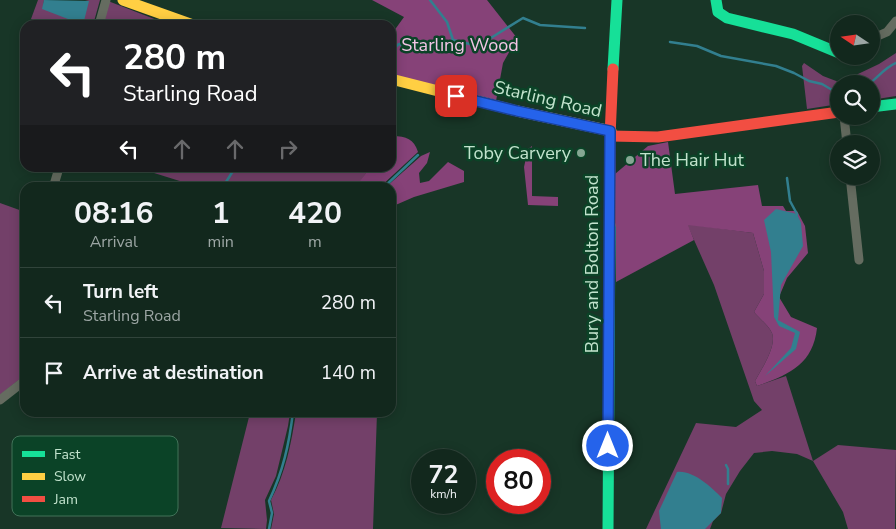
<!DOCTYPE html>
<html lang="en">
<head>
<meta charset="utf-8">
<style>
  body { margin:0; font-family:"Nunito Sans",sans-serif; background:#1b3026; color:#f1f3f6; height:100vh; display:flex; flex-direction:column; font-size:19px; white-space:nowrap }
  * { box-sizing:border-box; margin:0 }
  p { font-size:16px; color:#9ca6a4 }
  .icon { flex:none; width:28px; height:28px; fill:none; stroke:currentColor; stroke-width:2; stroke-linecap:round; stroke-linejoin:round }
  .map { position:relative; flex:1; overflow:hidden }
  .sheet { position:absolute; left:20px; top:182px; width:376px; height:235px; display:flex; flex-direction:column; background:#12281d; border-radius:15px; box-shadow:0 2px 12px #0003,0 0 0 1px #31443b }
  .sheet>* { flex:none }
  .banner { position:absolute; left:20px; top:20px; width:376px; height:152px; border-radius:15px; box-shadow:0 2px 12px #0003,0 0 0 1px #31443b; background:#202124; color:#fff; overflow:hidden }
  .needle { width:32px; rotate:283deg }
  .controls { position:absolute; left:830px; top:15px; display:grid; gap:10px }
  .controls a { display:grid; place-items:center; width:50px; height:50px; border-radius:50%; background:#12281d; box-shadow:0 2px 12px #0003,0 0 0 1px #31443b; font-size:25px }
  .speed { position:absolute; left:411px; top:449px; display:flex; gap:10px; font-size:25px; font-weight:700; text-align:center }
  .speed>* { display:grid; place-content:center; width:65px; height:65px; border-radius:50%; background:#12281d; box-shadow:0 2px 12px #0003,0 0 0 1px #31443b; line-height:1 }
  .speed small { font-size:12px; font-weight:400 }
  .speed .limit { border:8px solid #d22; background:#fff; color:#111 }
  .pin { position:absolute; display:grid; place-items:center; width:42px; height:42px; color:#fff; margin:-21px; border-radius:10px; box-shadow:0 2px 8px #0006 }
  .me { position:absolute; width:55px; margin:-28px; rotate:0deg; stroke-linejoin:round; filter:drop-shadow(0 0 4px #0008) }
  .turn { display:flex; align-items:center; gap:18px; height:105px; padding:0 20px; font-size:22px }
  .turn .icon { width:65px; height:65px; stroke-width:2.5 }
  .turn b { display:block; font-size:35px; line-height:42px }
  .lanes { display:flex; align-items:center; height:48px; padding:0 20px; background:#0003; justify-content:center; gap:25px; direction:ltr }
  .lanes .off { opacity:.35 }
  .eta { display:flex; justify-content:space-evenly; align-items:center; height:85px; text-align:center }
  .eta b { font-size:30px; font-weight:700; line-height:35px }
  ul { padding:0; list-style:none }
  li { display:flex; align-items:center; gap:15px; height:70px; padding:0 20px; border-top:1px solid #31443b }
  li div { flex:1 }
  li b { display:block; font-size:19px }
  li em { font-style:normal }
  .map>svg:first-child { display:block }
</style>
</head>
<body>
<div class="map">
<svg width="896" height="529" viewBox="0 0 896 529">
  <rect width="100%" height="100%" fill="#183627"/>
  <!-- green -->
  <g fill="#734069">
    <polygon points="38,0 44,0 43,9 89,1 85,0 100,0 93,25 46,25 31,19"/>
    <polygon points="108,1 170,25 102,25"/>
    <polygon points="896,53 896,96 871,100 871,84 847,84 858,74 879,64"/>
    <polygon points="804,63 823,76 844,84 839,84 839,104 807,109 802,66"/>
    <polygon points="138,168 370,168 355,188 199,187"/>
    <polygon points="0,203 25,212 25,267 20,283 25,301 25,367 20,379 0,395"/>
    <path d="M687,224l66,9 11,38v23l-10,18c5,6 14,13 18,21 5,13 -11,37 -17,48l2,5 29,-10 27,85 25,-16 58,5 -1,79h-47l-5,-17 -30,-51 -16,-7 -25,-3 -18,2 -14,18 -14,23 -5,19 -8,8 -3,8h-64l50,-106 40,4 26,-17 -8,-9 -40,-116z"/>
    <polygon points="250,413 290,413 288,426 276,476 265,500 267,520 266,529 221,528"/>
    <path d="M296,413h81l-4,116h-102l3,-15 -3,-14c15,-28 20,-56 25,-87z"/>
  </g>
  <!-- forest -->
  <g fill="#864278">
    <polygon points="372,0 487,0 517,38 503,63 496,101 391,75 391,35 404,17"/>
    <path d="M393,136c13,0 21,3 25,16l-38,35h-25l15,-19h21v-31z"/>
    <path d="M668,142l7,52 83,-9 4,21h21l3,5h11l8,15 3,27 -21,25 -8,19 12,20 26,11c-4,37 -29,47 -60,58l-2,-5c6,-11 22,-35 17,-48 -4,-8 -13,-15 -18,-21l10,-18v-23l-11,-38 -65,-8 6,15 -78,42 -1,-108 33,-28z"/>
    <polygon points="532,146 532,196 558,197 558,206 528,205 524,167 528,149"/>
    <polygon points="430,152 427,163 419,173 420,183 429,181 448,162 464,171 464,182 414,197 391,207 391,188 386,187 421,156"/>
  </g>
  <!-- water -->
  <g fill="#327f8f">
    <polygon points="44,0 89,1 84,21 81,24 42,9"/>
    <polygon points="776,209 797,214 801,223 803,246 781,285 778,320 800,332 796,349 765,376 791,348 795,333 779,326 774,317 771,252 764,220"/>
    <path d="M677,472c16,-2 34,15 45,26l-1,15 -16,16h-44l-2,-18z"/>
  </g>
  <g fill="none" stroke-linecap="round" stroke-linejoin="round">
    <!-- stream -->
    <g stroke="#327f8f" stroke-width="2.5">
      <polyline points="430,0 447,22 453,40"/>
      <polyline points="670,42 697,46 721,56 776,66 794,73 809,81 822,84 839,94"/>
      <polyline points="391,51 399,44 424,52 453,40 478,46 523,18 540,25 585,28"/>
      <path d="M869,84c9,-7 17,-17 27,-21"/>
      <polyline points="787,178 790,201 797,214 796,216"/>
      <polyline points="226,182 233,171 238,168"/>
      <polyline points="383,188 418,155"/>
      <polyline points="726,465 728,469 728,484"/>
      <path d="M269,529l3,-16 -3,-12c14,-30 20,-56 24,-89"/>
    </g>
    <!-- street -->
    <g stroke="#656c60" stroke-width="9">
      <polyline points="99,25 106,0"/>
      <polyline points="871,39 887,32 896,21"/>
      <polyline points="844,116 847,144"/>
      <polyline points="850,176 859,260"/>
      <polyline points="53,188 59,168"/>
      <polyline points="0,400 23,382 25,377"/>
    </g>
    <!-- fast -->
    <g stroke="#16e098" stroke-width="11">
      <polyline points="716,0 718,12 727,18 793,34 839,53"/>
      <polyline points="613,69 617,0"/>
      <polyline points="871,107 896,104"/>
      <polyline points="608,529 610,225"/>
    </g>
    <!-- slow -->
    <g stroke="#ffcf43" stroke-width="11">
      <polyline points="123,0 193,25"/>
      <polyline points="391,79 517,111 611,131"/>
    </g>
    <!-- jam -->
    <g stroke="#f24e42" stroke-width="11">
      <polyline points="610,136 658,137 839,112"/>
      <polyline points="610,225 610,136 613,69"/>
    </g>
  </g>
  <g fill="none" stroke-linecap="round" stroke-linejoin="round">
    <defs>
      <polyline id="route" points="456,96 517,111 610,131 608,446"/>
    </defs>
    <!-- route casing -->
    <use href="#route" stroke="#184099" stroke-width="12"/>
    <!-- route -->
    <use href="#route" stroke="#2563eb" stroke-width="9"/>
  </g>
  <!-- markers -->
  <g fill="#86a693" stroke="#0b4327" stroke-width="2">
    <circle cx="581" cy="153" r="5"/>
    <circle cx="630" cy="160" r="5"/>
  </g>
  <g text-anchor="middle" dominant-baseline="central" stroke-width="5" stroke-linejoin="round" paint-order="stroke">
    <!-- park labels -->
    <g font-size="18" fill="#f3c5e6" stroke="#0b4327">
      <text x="460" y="45">Starling Wood</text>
    </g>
    <!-- street labels -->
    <g font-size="18" fill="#c2e3cd" stroke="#0b4327">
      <text transform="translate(548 99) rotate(13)">Starling Road</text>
      <text transform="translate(592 264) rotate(-90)">Bury and Bolton Road</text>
    </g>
    <!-- poi labels -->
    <g font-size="18" fill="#c2e3cd" stroke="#0b4327" text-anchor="end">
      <text x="571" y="153">Toby Carvery</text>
      <text x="640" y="160" text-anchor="start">The Hair Hut</text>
    </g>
  </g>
  <!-- legend -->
  <rect x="12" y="436" width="166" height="80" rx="8" fill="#0b4327" stroke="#427359" stroke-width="1"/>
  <rect x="22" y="451" width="23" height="6" fill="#16e098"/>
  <rect x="22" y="473" width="23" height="7" fill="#ffcf43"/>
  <rect x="22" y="496" width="23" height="6" fill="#f24e42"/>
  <g font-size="14" fill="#c2e3cd">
    <text x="54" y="459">Fast</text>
    <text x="54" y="481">Slow</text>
    <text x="54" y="504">Jam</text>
  </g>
</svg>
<div class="controls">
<a><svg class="needle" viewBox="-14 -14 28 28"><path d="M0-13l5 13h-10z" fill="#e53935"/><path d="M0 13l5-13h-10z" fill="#9ca6a4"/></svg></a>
<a><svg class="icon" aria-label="search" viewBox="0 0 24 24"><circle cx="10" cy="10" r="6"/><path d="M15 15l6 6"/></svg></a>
<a><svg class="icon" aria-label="layers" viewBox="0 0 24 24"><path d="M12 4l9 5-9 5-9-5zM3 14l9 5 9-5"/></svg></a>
</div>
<div class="speed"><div>72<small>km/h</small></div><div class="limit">80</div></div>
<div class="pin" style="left:456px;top:96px;background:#d93025"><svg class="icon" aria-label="arrive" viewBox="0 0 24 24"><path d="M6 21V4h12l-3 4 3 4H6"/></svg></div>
<svg class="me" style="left:608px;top:446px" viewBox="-20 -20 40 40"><circle r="17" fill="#2563eb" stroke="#fff" stroke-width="3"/><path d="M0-11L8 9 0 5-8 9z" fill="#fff"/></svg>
<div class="banner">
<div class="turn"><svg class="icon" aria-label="left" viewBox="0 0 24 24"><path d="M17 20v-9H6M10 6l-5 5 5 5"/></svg><div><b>280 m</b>Starling Road</div></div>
<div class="lanes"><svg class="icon" aria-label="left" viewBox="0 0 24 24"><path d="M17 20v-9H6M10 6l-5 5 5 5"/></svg><svg class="icon off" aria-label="ahead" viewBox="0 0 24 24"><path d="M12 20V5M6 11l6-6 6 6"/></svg><svg class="icon off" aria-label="ahead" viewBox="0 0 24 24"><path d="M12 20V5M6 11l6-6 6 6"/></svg><svg class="icon off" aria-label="right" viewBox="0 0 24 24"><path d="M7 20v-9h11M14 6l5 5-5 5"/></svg></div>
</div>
<section class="sheet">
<div class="eta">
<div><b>08:16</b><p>Arrival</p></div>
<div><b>1</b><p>min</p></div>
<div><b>420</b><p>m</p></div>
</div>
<ul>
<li><svg class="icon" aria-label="left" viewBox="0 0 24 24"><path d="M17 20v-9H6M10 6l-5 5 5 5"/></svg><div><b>Turn left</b><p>Starling Road</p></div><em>280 m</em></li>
<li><svg class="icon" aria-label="arrive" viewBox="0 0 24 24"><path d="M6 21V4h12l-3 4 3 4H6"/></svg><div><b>Arrive at destination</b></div><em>140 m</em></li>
</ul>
</section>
</div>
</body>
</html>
